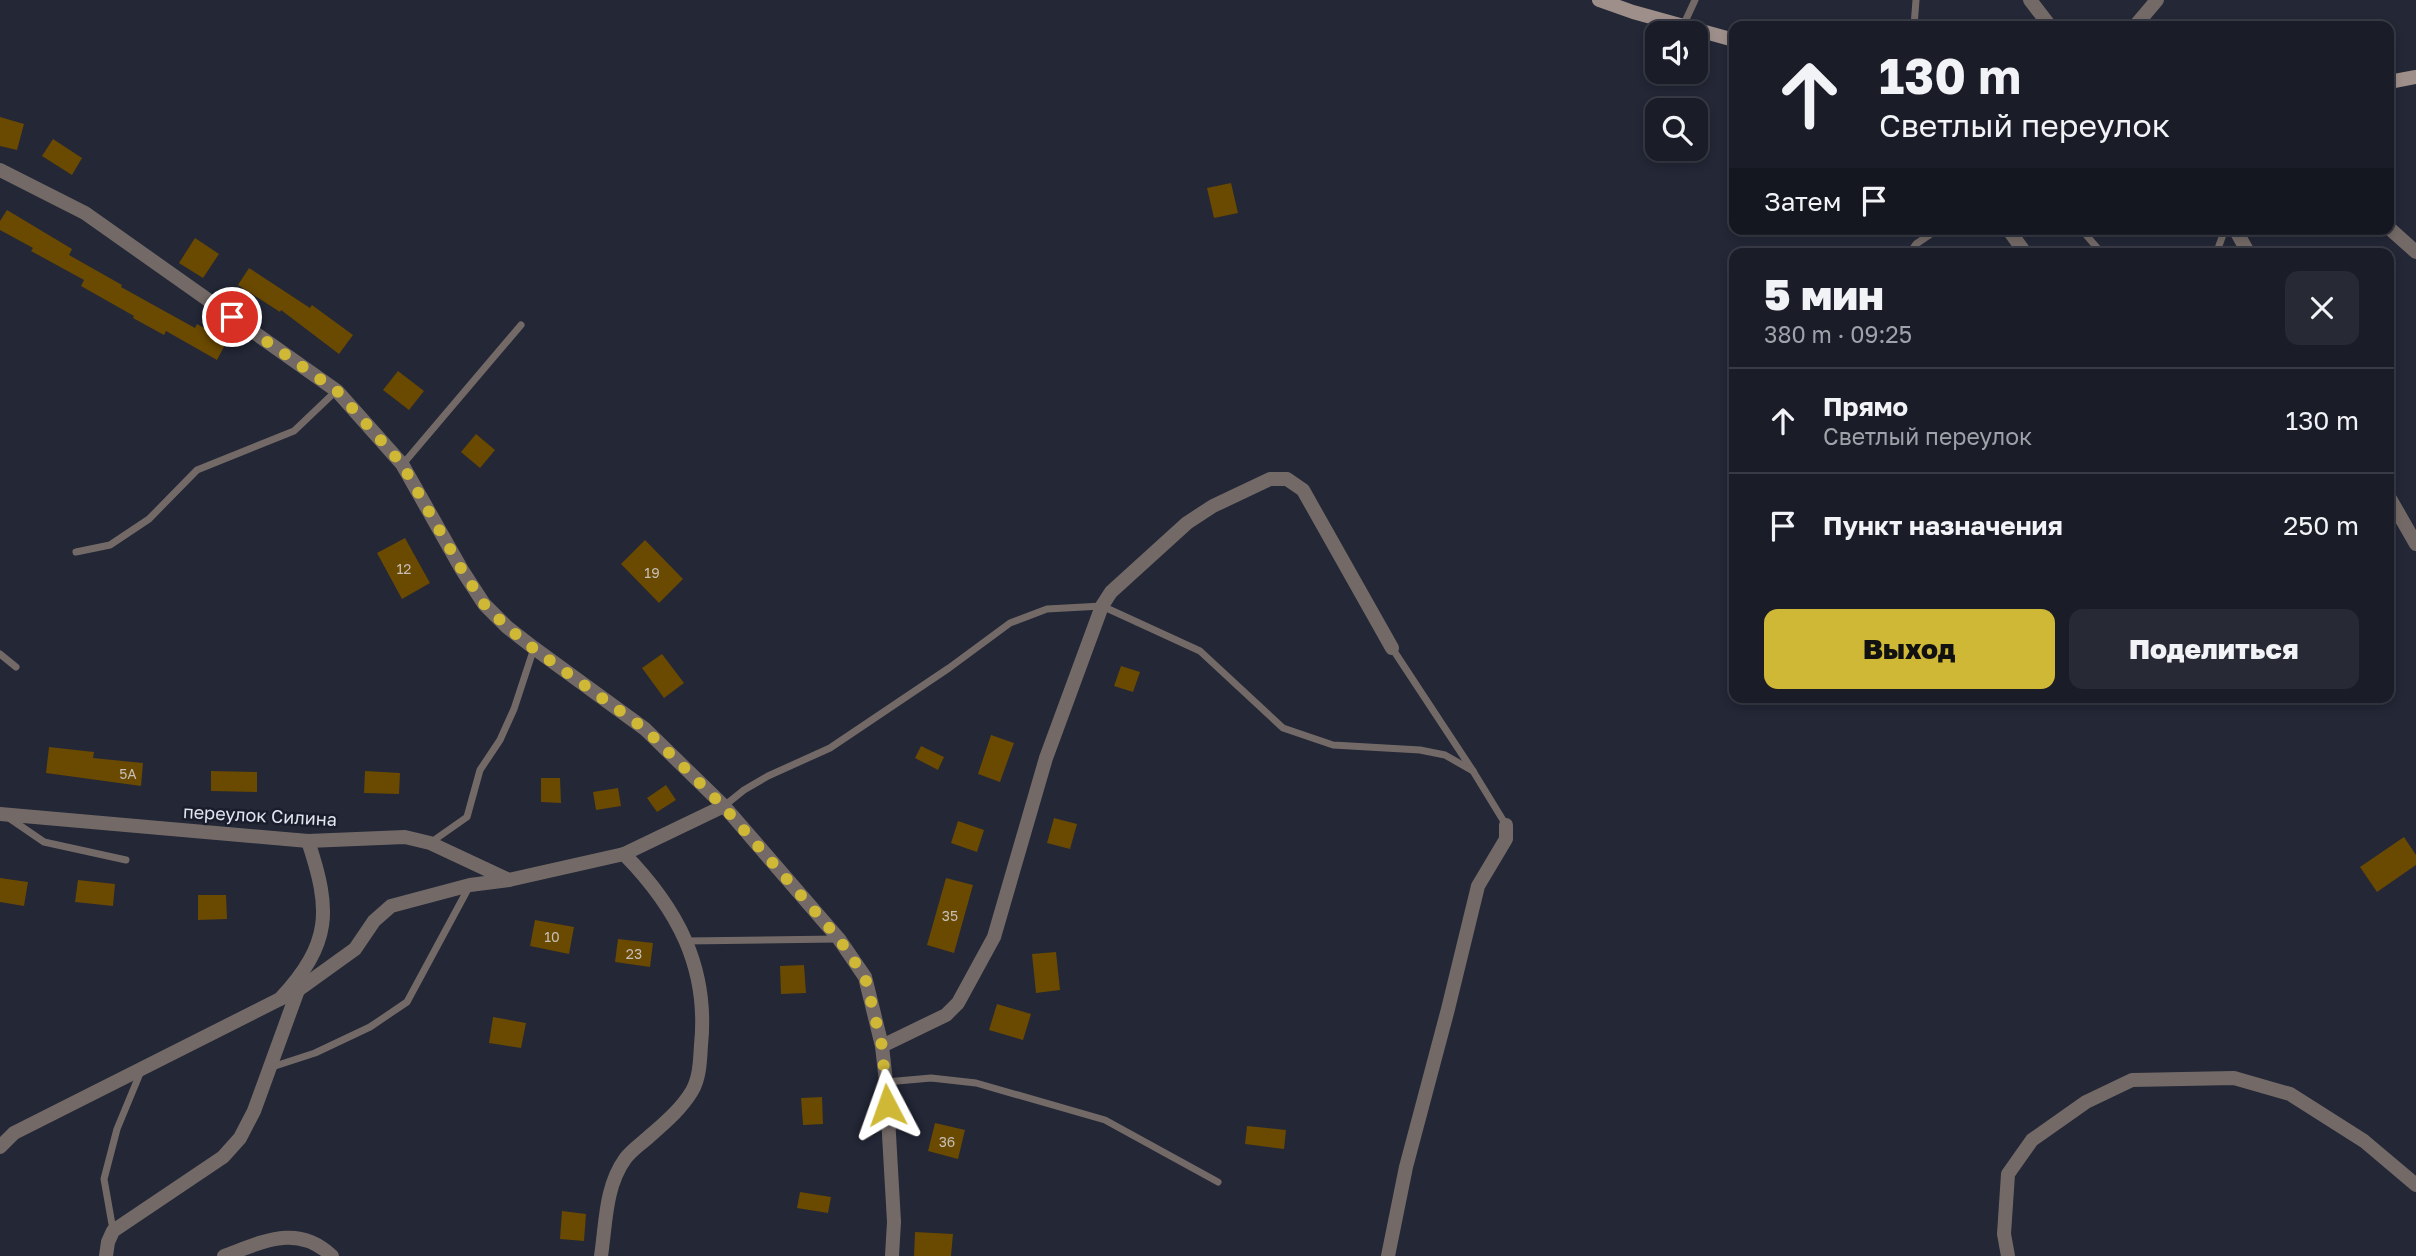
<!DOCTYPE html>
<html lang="ru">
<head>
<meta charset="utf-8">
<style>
  body { margin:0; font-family:"Golos Text",sans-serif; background:#272a34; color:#f1f3f6; height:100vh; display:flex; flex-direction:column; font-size:26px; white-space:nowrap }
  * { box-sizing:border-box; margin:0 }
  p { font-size:23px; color:#9fa2a8 }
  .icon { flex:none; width:38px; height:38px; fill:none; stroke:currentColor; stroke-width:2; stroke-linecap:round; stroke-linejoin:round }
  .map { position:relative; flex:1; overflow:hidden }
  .drawer { position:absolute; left:1729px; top:248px; width:665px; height:455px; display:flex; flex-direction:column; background:#1a1d28; border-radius:14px; box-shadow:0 4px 10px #0003,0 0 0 2px #383b45 }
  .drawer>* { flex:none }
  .top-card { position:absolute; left:1729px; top:21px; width:665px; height:214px; border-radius:14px; box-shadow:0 4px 10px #0003,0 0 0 2px #383b45; background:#1a1d28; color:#f1f3f6; overflow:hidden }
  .tools { position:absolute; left:1645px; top:21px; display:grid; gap:14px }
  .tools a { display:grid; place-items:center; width:63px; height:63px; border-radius:14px; background:#1a1d28; box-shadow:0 4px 10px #0003,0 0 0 2px #383b45; font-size:35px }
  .pin { position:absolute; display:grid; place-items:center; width:60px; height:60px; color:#fff; margin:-30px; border:4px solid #fff; border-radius:50%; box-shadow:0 2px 7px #0007 }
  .me { position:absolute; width:77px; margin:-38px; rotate:356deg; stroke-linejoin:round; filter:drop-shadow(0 0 5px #0008) }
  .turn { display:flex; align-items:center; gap:24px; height:147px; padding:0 35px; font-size:32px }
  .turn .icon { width:91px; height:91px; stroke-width:2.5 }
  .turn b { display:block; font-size:49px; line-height:60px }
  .then { display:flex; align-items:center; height:66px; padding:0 35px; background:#0003; gap:14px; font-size:26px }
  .round { display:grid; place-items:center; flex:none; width:74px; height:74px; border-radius:14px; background:#272a34 }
  .overview { display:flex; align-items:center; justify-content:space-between; height:119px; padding:0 35px }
  h1 { font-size:42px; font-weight:800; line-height:52px }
  .action { display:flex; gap:14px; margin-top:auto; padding:14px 35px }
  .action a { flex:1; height:80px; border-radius:14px; background:#d0b837; color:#111; font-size:28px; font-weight:800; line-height:80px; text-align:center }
  .action a+a { background:#272a34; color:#f1f3f6 }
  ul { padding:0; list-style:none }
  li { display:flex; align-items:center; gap:21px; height:105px; padding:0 35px; border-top:2px solid #383b45 }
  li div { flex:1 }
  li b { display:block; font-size:26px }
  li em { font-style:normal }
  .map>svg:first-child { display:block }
</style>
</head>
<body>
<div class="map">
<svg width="2416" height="1256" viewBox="0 0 2416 1256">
  <rect width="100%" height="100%" fill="#232736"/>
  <!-- building -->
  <g fill="#6a4900">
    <polygon points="0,117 24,124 17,150 0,146"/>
    <polygon points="53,139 82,158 72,175 42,156"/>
    <polygon points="1231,183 1238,213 1214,218 1207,188"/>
    <polygon points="7,210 72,249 69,255 122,285 121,287 195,328 197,324 227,341 217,360 166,331 164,335 133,318 134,316 81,286 84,280 31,251 33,248 0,230 0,221"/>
    <polygon points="195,238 219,254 203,278 179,263"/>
    <polygon points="249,268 310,308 312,305 353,335 339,354 281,310 280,312 238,285"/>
    <polygon points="398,371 424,391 409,410 383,390"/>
    <polygon points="476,434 495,450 480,468 461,452"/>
    <polygon points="405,538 430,583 402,599 377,553"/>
    <polygon points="645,540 683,579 659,603 621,564"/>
    <polygon points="662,654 684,683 664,698 642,668"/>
    <polygon points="1121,666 1140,672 1133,692 1114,686"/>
    <polygon points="991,735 1014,743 1000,782 978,774"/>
    <polygon points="921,746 944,757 938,770 915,758"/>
    <polygon points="49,747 94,752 93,758 143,763 141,786 46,773"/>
    <polygon points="211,771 257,772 257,792 211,791"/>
    <polygon points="365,771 400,773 399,794 364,793"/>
    <polygon points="541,778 560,778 561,803 541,802"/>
    <polygon points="666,785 676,800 657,812 647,798"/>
    <polygon points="618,788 621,806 596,810 593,792"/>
    <polygon points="1054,818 1077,824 1070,849 1047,843"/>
    <polygon points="958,821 984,830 977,852 951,843"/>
    <polygon points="2404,837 2416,855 2416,865 2377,892 2360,867"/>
    <polygon points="0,878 28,882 24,906 0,902"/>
    <polygon points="946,878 973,885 954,953 927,945"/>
    <polygon points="78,880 115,884 113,906 75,902"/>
    <polygon points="198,895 226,895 227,919 198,920"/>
    <polygon points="535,920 574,927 569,954 530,946"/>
    <polygon points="618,939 653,943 650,967 615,962"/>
    <polygon points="1056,952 1060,990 1036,993 1032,954"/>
    <polygon points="804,965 806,993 781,994 780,966"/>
    <polygon points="997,1004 1031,1014 1023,1040 989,1030"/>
    <polygon points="493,1017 526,1023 521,1048 489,1043"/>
    <polygon points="822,1097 823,1124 803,1125 801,1098"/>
    <polygon points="935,1123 965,1130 958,1159 928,1151"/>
    <polygon points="1247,1126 1286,1130 1284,1149 1245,1144"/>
    <polygon points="800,1192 831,1197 828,1213 797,1208"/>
    <polygon points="562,1211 586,1214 584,1241 560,1239"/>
    <polygon points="915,1232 953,1234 951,1256 914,1256"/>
  </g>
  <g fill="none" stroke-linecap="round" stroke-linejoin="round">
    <!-- service -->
    <g stroke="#736a67" stroke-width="7">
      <polyline points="1683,26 1695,0"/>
      <polyline points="1914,26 1916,0"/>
      <polyline points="2081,229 2099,250 2100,254"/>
      <polyline points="1909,254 1916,244 1938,229"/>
      <polyline points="2216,254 2225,229"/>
      <polyline points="403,464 521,325"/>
      <polyline points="76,552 110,545 149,519 197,470 294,431 336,391"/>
      <polyline points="1392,648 1473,771 1506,825"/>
      <polyline points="0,654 16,667"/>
      <polyline points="724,806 744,790 768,776 830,748 949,668 1010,623 1047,609 1102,606 1200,651 1283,728 1333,745 1420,750 1445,755 1473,771"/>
      <polyline points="9,818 44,842 126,860"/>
      <polyline points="430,843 467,817 480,770 500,740 514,709 534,648"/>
      <polyline points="687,941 838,939"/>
      <polyline points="272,1067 315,1053 370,1027 407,1002 469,887"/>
      <polyline points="886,1082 931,1078 976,1083 1105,1120 1218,1182"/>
      <polyline points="113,1230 104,1179 117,1129 141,1071"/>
    </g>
    <!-- minor -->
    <g stroke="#736a67" stroke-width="14">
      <polyline points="2030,0 2050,26"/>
      <polyline points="2135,26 2157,0"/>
      <polyline points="0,170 85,213 337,391 402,464 462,570 484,604 507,627 534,648 645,729 724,806 839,939 865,977 882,1046 886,1082 894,1222 892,1256"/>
      <polyline points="2389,228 2416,252"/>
      <polyline points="2008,229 2026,254"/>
      <polyline points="0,814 308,841 405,837 430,843 509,880"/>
      <polyline points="280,999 298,990 355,949 374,921 391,906 470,885 509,880 624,854 724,806"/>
      <polyline points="882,1046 946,1015 958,1003 994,937 1046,758 1102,606 1111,592 1187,523 1213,506 1270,479 1287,479 1303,490 1392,648"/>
      <path d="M0,1147l14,-14 266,-134c52,-56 51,-89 28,-158"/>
      <polyline points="106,1256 108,1242 113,1231 223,1157 240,1138 254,1111 298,990"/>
      <path d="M224,1256c39,-14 73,-33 108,0"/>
      <path d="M601,1256c5,-33 4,-69 24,-97 5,-7 13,-13 19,-18 18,-16 36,-30 48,-50 8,-14 8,-31 9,-46 8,-78 -24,-137 -77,-191"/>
      <polyline points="1388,1256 1406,1167 1448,1009 1478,886 1506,839 1506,825"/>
      <polyline points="2008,1256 2004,1234 2008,1174 2032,1140 2086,1102 2132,1080 2234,1078 2290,1094 2364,1141 2416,1185"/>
    </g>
    <!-- tertiary -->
    <g stroke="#736a67" stroke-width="14">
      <polyline points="2235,229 2249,254"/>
      <polyline points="2389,497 2416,544"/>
    </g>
    <!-- secondary -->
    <g stroke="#9e8f8a" stroke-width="14">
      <polyline points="1599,0 1633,12 1734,40"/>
      <polyline points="2389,82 2416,77"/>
    </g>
  </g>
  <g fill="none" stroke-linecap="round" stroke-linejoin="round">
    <!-- route -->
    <polyline stroke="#d0b837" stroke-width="12" stroke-dasharray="0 21.6" points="232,317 337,391 402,464 462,570 484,604 507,627 534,649 645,729 723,806 839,939 865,977 882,1046 887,1105"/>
  </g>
  <g text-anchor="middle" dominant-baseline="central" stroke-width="5" stroke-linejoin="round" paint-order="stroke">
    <!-- number labels -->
    <g font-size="14" fill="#c4beb4">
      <text x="404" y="568">12</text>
      <text x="652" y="572">19</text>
      <text x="128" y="773">5А</text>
      <text x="950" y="915">35</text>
      <text x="552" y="936">10</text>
      <text x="634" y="953">23</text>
      <text x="947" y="1141">36</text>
    </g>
    <!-- street labels -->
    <g font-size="18" fill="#e2e5f0" stroke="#1a1e2c">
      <text transform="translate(260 815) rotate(3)">переулок Силина</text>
    </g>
  </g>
</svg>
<div class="tools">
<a><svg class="icon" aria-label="sound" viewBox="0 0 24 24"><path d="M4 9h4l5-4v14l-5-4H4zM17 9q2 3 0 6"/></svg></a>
<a><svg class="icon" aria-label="search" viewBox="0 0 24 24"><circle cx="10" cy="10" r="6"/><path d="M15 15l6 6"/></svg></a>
</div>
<div class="pin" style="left:232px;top:317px;background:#d93025"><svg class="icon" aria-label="arrive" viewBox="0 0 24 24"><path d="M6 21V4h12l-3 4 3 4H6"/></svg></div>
<svg class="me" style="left:887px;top:1105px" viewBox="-20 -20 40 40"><path d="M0-17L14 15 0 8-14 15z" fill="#d0b837" stroke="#fff" stroke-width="4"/></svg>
<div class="top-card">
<div class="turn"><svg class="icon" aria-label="ahead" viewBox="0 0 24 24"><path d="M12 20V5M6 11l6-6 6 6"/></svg><div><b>130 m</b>Светлый переулок</div></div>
<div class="then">Затем<svg class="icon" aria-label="arrive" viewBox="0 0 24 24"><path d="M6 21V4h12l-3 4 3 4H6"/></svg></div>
</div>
<section class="drawer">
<div class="overview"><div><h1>5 мин</h1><p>380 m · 09:25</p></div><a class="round"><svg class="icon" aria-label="close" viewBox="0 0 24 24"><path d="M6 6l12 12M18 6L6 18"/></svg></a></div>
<ul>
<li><svg class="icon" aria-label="ahead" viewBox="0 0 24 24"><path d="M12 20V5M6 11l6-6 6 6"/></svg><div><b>Прямо</b><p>Светлый переулок</p></div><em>130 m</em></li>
<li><svg class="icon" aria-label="arrive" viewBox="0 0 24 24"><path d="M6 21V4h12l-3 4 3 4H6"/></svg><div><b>Пункт назначения</b></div><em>250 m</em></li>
</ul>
<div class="action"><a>Выход</a><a>Поделиться</a></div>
</section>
</div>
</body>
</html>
